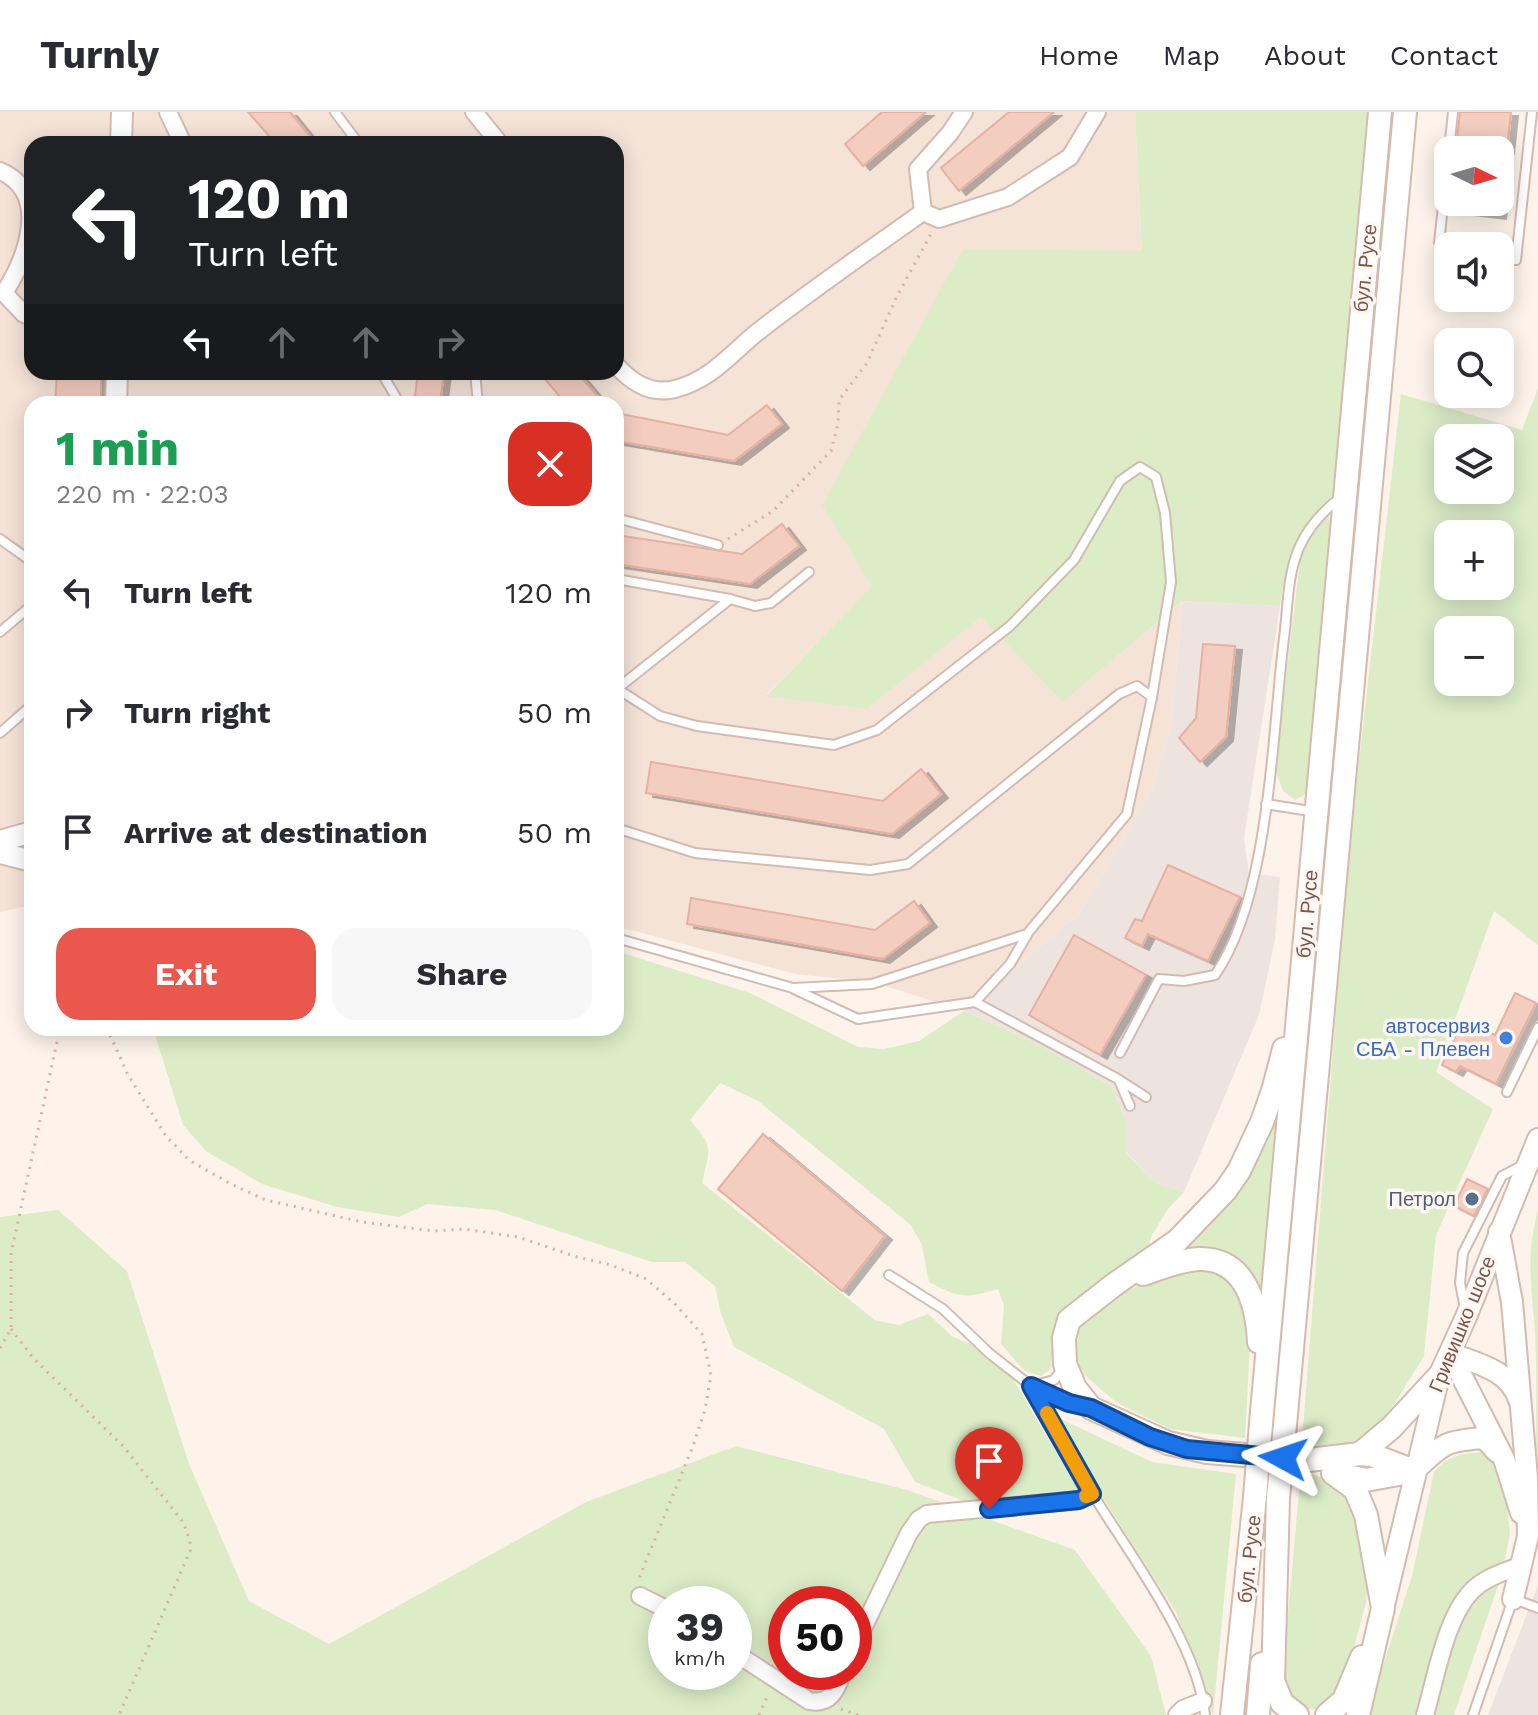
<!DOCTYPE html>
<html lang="en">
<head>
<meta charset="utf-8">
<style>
  body { margin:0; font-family:"Work Sans",sans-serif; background:#f7f7f7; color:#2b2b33; height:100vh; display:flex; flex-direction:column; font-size:30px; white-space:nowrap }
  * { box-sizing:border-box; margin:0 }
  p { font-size:26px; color:#7c7c81 }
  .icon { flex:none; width:44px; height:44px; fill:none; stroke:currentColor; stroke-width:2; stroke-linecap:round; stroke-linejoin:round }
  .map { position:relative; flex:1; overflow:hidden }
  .side { position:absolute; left:24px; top:284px; width:600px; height:640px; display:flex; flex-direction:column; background:#fff; border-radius:24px; box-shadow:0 4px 20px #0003 }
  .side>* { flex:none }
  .top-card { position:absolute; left:24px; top:24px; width:600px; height:244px; border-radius:24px; box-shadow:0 4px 20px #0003; background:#202124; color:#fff; overflow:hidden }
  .needle { width:52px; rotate:95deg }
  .tools { position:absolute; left:1434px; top:24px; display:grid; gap:16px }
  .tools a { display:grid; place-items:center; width:80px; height:80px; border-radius:16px; background:#fff; box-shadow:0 4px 20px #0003; font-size:40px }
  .speed { position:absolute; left:648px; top:1474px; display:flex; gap:16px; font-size:40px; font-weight:700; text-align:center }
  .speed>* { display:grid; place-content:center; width:104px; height:104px; border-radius:50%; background:#fff; box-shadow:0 4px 20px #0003; line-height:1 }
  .speed small { font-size:20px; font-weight:400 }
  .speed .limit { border:12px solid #d22; background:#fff; color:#111 }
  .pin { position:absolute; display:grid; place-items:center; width:68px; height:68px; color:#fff; margin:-82px -34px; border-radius:50% 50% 50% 0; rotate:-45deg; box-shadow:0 0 8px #0007 }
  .pin .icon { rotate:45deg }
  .me { position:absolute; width:88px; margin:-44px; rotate:275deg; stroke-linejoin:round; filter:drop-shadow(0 0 6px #0008) }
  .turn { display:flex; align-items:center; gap:28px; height:168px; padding:0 32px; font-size:36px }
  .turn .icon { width:104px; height:104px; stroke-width:2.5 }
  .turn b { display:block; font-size:56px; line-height:68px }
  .lanes { display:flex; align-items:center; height:76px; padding:0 32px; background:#0003; justify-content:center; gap:40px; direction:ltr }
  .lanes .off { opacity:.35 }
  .round { display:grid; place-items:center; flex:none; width:84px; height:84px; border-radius:24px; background:#f7f7f7 }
  .head { display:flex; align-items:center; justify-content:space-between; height:136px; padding:0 32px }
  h1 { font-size:48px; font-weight:700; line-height:60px; color:#1e9e55 }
  .action { display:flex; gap:16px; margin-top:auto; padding:16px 32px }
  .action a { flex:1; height:92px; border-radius:24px; background:#ea574c; color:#fff; font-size:32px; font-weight:700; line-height:92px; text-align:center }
  .action a+a { background:#f7f7f7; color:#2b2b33 }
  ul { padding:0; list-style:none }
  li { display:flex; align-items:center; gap:24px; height:120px; padding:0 32px }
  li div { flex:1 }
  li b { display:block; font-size:30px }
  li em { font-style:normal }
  header { display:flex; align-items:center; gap:48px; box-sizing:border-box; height:112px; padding:0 40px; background:#fff; border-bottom:2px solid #e1e1e2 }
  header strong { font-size:38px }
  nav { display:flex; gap:44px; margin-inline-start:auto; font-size:28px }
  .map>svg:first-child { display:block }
</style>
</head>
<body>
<header>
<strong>Turnly</strong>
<nav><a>Home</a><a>Map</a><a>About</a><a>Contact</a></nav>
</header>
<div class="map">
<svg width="1538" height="1603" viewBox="0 0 1538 1603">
  <defs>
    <filter id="shadow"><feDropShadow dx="7" dy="4" stdDeviation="0" flood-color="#0004"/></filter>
  </defs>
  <rect width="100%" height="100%" fill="#fdf3ea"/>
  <!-- residential -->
  <path fill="#f5e3d8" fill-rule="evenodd" d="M0,0h1135l7,139 -269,335 -107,109 101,14 114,-93 83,85 118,-100 -10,122 -19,65 -74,126 -115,97 -91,-29 -78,-8 -179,-48v-522h-584v501l-32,7zM32,32h584v228h-584z"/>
  <!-- industrial -->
  <g fill="#ede4e0">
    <polygon points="1182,489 1280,494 1244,726 1249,761 1280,765 1275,828 1259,903 1184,1080 1154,1070 1126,1040 1126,1009 1111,974 1038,932 964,899 1079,802 1153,676 1172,611"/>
    <polygon points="1538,1473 1538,1603 1488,1603"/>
  </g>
  <!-- green -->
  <g fill="#dcecc7" fill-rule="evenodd">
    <path d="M1135,0h237l-36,380c-37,39 -48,60 -56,114l-98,-5 -119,101 -82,-85 -114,92 -101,-13 106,-110 -50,-81 141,-256 179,2z"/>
    <path d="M1538,276v557l-44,-34 -58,161 57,37 -57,126 -12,121 -42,68 -27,27 -54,2 48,-605 52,-454 121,36zM1448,326h52v52h-52zM1448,422h52v52h-52zM1448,518h52v52h-52z"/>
    <polygon points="1328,403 1331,414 1306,682 1295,688 1283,679 1275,656 1299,457 1302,440 1313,416 1324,404"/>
    <path d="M616,839l134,42 108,54 26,2 35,-8 45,-30 74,33 73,42 15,35v32l28,29 30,10 -16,17 -16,26 -8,24 -80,55 -12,39 -1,15 -10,8 -16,-5 -24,-27 3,-38 -6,-17c-34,10 -38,9 -69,-7l-7,-37 -11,-20 -153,-124 -38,-18 -30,37c24,28 20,27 12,63l173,137 23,5 30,-11 25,23 46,18 79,135 -112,12 -51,-20 -31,-53 -150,-82 -13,-33 -6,-28 -30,-24h-33l-157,-52 -68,-6 -28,13 -62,-10 -75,-23 -56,-33 -23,-26 -30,-97h463z"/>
    <polygon points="1279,988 1262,1195 1244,1158 1159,1149 1186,1130"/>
    <path d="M58,1098l69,61 62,193 60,137 80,43 257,-142 150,-56 171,44 168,60 76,106 15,59h-1166v-498zM666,1492h68v68h-68zM786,1492h68v68h-68z"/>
    <path d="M1538,1098v313l-3,8c0,-66 3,-132 0,-198 -3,-47 -10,-76 3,-123z"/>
    <polygon points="1187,1155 1210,1155 1231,1166 1251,1211 1245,1326 1170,1317 1117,1291 1082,1261 1075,1240 1080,1215 1123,1180"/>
    <polygon points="1042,1298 1152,1350 1236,1362 1213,1603 1176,1500 1100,1381"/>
    <path d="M1482,1340l14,10 10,31 4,41 -9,43 -47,138h-87l45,-139 22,-104c14,-17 27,-18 48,-20z"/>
    <polygon points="1301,1358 1342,1373 1352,1383 1369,1463 1366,1491 1343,1576 1321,1597 1306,1597 1291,1589 1282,1566"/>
  </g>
  <!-- building -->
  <g fill="#f4cdc1" stroke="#e7b0a0" stroke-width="2" filter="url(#shadow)">
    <polygon points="248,0 290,0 316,32 276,32"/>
    <polygon points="882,0 926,0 863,54 845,32"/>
    <polygon points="1009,0 1054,0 959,79 941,56"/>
    <polygon points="1460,0 1511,0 1507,38 1456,38"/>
    <polygon points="1458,90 1501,90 1499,103 1457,98"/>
    <polygon points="57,260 101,260 101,292 55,292"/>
    <polygon points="418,260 444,260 441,283 447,292 414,292"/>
    <polygon points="539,260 577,260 604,292 566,292"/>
    <polygon points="767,293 782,312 734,349 616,329 616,301 728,323"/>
    <polygon points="782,412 799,434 750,472 616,452 616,423 742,442"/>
    <polygon points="1203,532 1235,534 1226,625 1200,650 1179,626 1196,606"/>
    <polygon points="651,650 883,689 921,657 941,682 892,722 646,681"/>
    <polygon points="1168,753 1240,785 1208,849 1148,822 1142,834 1125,826 1135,807 1142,809"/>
    <polygon points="691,786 875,818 914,789 930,811 883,847 687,812"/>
    <polygon points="1074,823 1146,863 1100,943 1029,903"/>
    <polygon points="1515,881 1536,891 1496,972 1460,954 1456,960 1442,953 1463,908 1495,923"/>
    <polygon points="763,1022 885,1124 842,1179 718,1077"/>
    <polygon points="1467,1067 1488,1077 1474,1104 1454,1094"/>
  </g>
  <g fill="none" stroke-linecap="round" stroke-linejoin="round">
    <defs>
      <g id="service">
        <polyline points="335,0 359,32"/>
        <polyline points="1449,38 1453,0"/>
        <polyline points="1448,48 1439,131 1454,134"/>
        <polyline points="1500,144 1516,148 1532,0"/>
        <polyline points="381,260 400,292"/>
        <polyline points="475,260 478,292"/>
        <polyline points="616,406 718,433"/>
        <polyline points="0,427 28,447 32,455"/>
        <polyline points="616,467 730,487 755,494 771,491 809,460"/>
        <polyline points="0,520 32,493"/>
        <polyline points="616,576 660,604 697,614 834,633 877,618 1010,514 1074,448 1120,369 1140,355 1156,365 1165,401 1171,470 1152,585"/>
        <polyline points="618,576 730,487"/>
        <polyline points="0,621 32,593"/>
        <polyline points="1266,692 1316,700"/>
        <polyline points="616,716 695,741 870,758 908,752 1119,582 1137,574 1152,585 1127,702 1027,822 872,872 793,876 616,826"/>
        <polyline points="794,877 858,907 975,890 1010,852 1027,823"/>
        <polyline points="975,890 1118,967 1146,985"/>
        <path d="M1120,941l39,-74 25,2 31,-6c55,-79 57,-241 69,-337 4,-30 3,-62 15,-90 9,-21 24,-37 42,-51"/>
        <polyline points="1119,968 1130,994"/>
        <polyline points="1507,980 1538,916"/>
        <polyline points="889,1163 943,1197 989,1241 1031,1274 1082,1294"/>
        <polyline points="1465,1196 1460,1171 1463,1141 1502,1064 1523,1053"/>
        <path d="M1063,1256l-9,12 -23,6c20,35 39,72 61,107 38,62 105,149 113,222"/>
        <polyline points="1514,1487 1538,1496"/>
        <polyline points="1473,1603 1513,1487"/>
      </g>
      <g id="minor">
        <polyline points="168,0 183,32"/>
        <polyline points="474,0 500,32"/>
        <path d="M0,59c52,22 26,88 4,122l20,21 8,3"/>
        <polyline points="923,100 939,107 1008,85 1070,45 1097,0"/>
        <polyline points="923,100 918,57 950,21 964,0"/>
        <path d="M616,253c15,17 35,30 59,24 39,-10 58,-39 89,-62 52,-40 105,-77 159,-115"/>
        <polyline points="640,1484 666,1497"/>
        <polyline points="854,1535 909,1421 919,1407 927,1402 1079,1388 1092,1382"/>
        <path d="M734,1540l75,49c22,4 27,-11 34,-29"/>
        <polyline points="1177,1603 1183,1597 1203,1589"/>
        <path d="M1425,1603c11,-37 21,-103 51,-128 13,-11 31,-16 46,-22"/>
      </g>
      <g id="tertiary">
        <polyline points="121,32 122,0"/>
        <polyline points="116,292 117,260"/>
        <polyline points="0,729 32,720"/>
        <polyline points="0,741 32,749"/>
        <polyline points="1499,1120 1512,1190 1527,1366 1528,1424 1513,1487"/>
        <polyline points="1450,1241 1504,1347 1521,1401"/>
        <path d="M1450,1241c27,11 59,16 69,47"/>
        <path d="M1414,1359c29,-27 29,-30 70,-33l13,14"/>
        <polyline points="1384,1493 1439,1264 1466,1205 1538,1027"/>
      </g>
      <g id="secondary">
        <polyline points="1284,937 1273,979 1262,1010 1239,1059 1225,1079 1177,1129 1115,1172 1069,1208 1064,1226 1065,1252 1075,1276 1091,1296 1168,1331 1207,1340 1309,1348 1360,1342 1372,1343 1414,1359"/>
        <path d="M1143,1162c18,-6 37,-14 56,-15 47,-1 58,46 60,83"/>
        <polyline points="1262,1300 1380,0"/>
        <polyline points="1286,1302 1405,0"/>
        <polyline points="1360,1342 1392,1315 1439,1264"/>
        <polyline points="1333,1361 1355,1377 1366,1403 1383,1496 1358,1603"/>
        <polyline points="1338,1362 1366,1368 1414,1359"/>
        <polyline points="1278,1386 1273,1569 1282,1591 1297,1603"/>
        <polyline points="1232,1603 1255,1385"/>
        <polyline points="1258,1603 1262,1552"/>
        <polyline points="1327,1603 1344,1588 1362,1545"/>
      </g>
    </defs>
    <!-- service casing -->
    <use href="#service" stroke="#d3bbb1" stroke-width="12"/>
    <!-- minor casing -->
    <use href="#minor" stroke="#d3bbb1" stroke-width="20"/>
    <!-- tertiary casing -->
    <use href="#tertiary" stroke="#d3bbb1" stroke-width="24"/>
    <!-- secondary casing -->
    <use href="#secondary" stroke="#d6baae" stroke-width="26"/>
    <!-- path -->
    <g stroke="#daafa3" stroke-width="3" stroke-dasharray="2 6" stroke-linecap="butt">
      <polyline points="728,427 773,399 831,339 838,312 839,288 867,251 896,186 932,120"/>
      <polyline points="107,916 128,963 166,1024 189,1048 231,1072 266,1088 362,1110 433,1119 464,1117 518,1125 577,1145 611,1153 646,1167 674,1191 702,1222 711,1263 705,1298 693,1334 640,1464 640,1471"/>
      <polyline points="11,1217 33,1246 123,1334 183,1410 190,1429 190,1439 119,1603"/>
      <polyline points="0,1236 11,1217 11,1142 60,916"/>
      <polyline points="841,1597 858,1603"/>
      <polyline points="759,1603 768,1583"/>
    </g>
    <!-- service -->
    <use href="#service" stroke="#fff" stroke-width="8"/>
    <!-- minor -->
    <use href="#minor" stroke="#fff" stroke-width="16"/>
    <!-- tertiary -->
    <use href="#tertiary" stroke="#fff" stroke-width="20"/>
    <!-- secondary -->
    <use href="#secondary" stroke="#fff" stroke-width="22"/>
    <defs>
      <g id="secondary-bridge">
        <polyline points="1255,1385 1262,1300"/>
        <polyline points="1278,1386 1286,1302"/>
      </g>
    </defs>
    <!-- secondary-bridge casing -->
    <use href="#secondary-bridge" stroke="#d6baae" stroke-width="26" stroke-linecap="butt"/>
    <!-- secondary-bridge -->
    <use href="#secondary-bridge" stroke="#fff" stroke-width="22"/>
  </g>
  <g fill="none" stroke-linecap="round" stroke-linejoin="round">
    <defs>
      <polyline id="route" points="989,1397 1079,1388 1092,1382 1031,1274 1069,1291 1091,1296 1150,1325 1187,1337 1283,1346"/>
    </defs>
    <!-- route casing -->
    <use href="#route" stroke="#114b97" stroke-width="20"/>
    <!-- route -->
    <use href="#route" stroke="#1a73e8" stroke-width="14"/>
    <!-- slow -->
    <polyline stroke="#f59e0b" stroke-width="14" points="1047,1301 1092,1382 1086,1384"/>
  </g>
  <!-- markers -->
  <circle fill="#3f7fe0" stroke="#fff7f1" stroke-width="3" cx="1506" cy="926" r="8"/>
  <circle fill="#5c6f8a" stroke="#fff7f1" stroke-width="3" cx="1472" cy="1087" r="8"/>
  <g text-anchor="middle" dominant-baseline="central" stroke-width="7" stroke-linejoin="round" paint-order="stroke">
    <!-- street labels -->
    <g font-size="20" fill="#7a554b" stroke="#fff7f1">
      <text transform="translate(1365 156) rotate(-84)">бул. Русе</text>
      <text transform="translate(1307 802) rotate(-85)">бул. Русе</text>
      <text transform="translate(1462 1212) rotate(-68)">Гривишко шосе</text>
      <text transform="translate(1249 1447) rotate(-84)">бул. Русе</text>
    </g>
    <!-- shop labels -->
    <g font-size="20" fill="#366cbe" stroke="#fff7f1" text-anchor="end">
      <text x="1490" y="914">автосервиз<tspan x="1490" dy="23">СБА - Плевен</tspan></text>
    </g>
    <!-- service labels -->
    <g font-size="20" fill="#4e5e75" stroke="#fff7f1" text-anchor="end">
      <text x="1456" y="1087">Петрол</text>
    </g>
  </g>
</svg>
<div class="tools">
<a><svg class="needle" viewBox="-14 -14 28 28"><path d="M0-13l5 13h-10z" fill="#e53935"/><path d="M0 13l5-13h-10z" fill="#7c7c81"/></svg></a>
<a><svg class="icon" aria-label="sound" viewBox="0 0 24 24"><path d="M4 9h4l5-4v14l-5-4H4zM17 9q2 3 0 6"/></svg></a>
<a><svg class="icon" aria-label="search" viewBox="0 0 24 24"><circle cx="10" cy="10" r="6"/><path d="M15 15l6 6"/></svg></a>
<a><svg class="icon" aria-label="layers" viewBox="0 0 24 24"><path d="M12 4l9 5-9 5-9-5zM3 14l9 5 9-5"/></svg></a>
<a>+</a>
<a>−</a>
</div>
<div class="speed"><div>39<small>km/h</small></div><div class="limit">50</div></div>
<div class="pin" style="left:989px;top:1397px;background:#d93025"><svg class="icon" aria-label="arrive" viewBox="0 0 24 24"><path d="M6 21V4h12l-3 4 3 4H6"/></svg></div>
<svg class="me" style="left:1283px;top:1346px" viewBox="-20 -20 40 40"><path d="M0-17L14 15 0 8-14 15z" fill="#1a73e8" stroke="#fff" stroke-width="4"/></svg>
<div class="top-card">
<div class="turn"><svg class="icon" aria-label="left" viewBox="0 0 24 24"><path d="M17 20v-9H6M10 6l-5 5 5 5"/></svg><div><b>120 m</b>Turn left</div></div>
<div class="lanes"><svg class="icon" aria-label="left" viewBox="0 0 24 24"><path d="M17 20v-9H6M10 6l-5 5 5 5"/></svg><svg class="icon off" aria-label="ahead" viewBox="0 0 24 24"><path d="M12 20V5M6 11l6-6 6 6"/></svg><svg class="icon off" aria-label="ahead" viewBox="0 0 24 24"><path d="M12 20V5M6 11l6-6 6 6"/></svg><svg class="icon off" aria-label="right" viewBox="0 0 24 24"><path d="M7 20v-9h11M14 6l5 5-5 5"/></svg></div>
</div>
<section class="side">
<div class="head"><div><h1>1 min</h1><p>220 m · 22:03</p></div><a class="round" style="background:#d93025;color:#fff"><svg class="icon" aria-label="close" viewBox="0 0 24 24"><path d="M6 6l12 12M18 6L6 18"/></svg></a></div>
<ul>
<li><svg class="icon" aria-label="left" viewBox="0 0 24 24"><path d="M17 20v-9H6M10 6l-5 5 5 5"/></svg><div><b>Turn left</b></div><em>120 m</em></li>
<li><svg class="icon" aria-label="right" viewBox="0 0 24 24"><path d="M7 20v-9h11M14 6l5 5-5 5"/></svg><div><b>Turn right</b></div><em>50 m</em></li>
<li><svg class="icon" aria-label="arrive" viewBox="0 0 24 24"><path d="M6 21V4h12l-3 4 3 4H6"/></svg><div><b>Arrive at destination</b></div><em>50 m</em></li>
</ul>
<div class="action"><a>Exit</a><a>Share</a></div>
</section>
</div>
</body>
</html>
